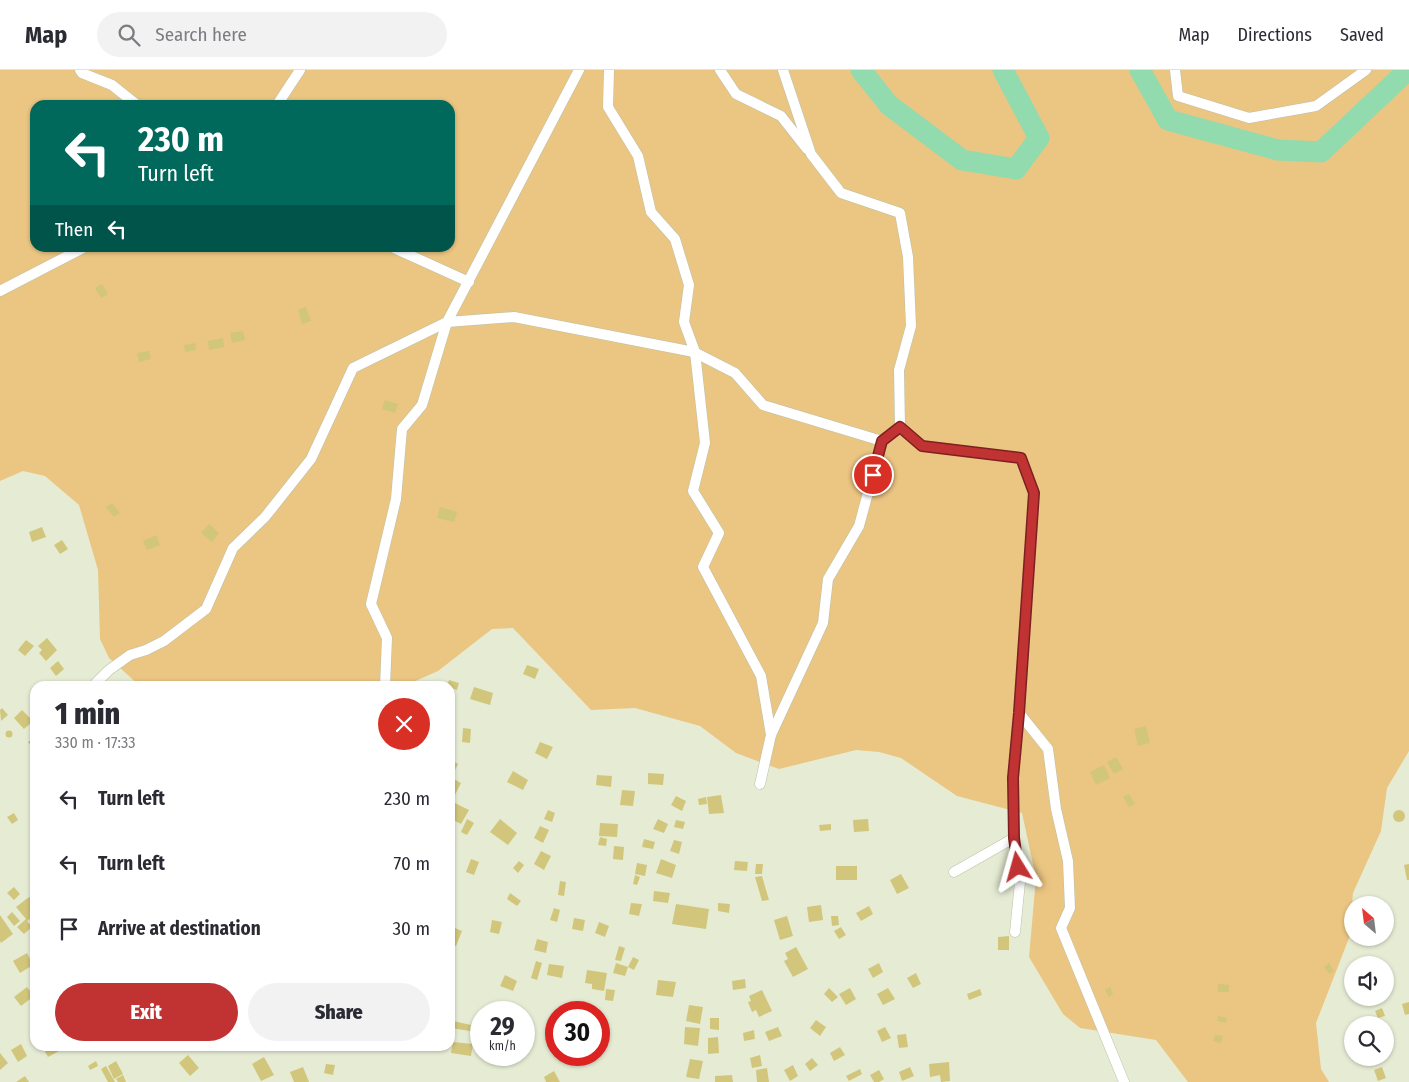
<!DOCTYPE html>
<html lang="en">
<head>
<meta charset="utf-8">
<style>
  body { margin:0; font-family:"Fira Sans Condensed",sans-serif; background:#f2f2f3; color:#2b2b33; height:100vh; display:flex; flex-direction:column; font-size:19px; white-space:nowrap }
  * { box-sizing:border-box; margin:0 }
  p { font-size:16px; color:#7c7c81 }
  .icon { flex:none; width:28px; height:28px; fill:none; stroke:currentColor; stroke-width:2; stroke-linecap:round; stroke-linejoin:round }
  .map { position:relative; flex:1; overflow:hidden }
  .details { position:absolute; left:30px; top:611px; width:425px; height:370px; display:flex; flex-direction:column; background:#fff; border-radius:15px; box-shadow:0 1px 4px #0004 }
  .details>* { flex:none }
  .banner { position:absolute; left:30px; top:30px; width:425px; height:152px; border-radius:15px; box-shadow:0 1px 4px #0004; background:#00695c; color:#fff; overflow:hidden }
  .needle { width:32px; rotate:332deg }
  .controls { position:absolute; left:1344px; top:826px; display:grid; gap:10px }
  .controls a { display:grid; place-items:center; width:50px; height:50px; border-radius:50%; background:#fff; box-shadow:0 1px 4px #0004; font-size:25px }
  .speed { position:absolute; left:470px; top:931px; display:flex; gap:10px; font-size:25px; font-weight:700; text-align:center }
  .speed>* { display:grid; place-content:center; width:65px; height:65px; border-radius:50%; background:#fff; box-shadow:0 1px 4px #0004; line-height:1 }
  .speed small { font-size:12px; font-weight:400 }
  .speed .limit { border:8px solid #d22; background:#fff; color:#111 }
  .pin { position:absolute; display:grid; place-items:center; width:42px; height:42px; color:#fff; margin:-21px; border:2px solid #fff; border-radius:50%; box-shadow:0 1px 5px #0007 }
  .me { position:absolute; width:55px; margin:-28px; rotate:352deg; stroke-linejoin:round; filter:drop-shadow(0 0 4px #0008) }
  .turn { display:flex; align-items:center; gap:18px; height:105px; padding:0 25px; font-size:22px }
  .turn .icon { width:65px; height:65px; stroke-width:2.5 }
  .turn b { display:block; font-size:35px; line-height:42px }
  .then { display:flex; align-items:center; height:48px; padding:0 25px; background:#0003; gap:10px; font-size:19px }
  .round { display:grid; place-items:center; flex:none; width:52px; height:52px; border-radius:26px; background:#f2f2f3 }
  .overview { display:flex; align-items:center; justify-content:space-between; height:85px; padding:0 25px }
  h1 { font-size:30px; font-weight:800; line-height:38px }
  .button { display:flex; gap:10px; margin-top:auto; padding:10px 25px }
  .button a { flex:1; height:58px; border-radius:30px; background:#c13233; color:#fff; font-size:20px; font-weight:800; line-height:58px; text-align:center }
  .button a+a { background:#f2f2f3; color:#2b2b33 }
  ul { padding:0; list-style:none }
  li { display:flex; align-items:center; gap:15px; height:65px; padding:0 25px }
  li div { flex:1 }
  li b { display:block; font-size:19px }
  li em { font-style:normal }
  header { display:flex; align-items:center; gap:30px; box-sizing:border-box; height:70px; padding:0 25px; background:#fff; border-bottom:1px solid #e1e1e2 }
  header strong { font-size:24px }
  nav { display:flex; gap:28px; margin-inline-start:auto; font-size:18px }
  .search { width:350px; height:45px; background:#f2f2f3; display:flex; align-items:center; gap:12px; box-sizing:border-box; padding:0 18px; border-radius:28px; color:#7c7c81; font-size:19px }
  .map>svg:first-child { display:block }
</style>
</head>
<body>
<header>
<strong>Map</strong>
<div class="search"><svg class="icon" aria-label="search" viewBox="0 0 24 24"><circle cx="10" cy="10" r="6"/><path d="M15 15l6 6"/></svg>Search here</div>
<nav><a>Map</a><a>Directions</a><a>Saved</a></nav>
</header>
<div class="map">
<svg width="1409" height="1012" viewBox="0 0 1409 1012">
  <rect width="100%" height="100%" fill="#e6ecd4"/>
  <!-- green -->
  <path fill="#ebc582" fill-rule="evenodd" d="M0,0h1409v681l-22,37 -6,43 -28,62 -4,45 -33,85 5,46 8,13h-141l-32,-42 -76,-12 -17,-14 -34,-57 7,-79 -14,-65 -65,-17 -56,-38 -22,-6 -23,-2 -77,19 -43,-16 -36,-27 -65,-18 -44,2 -78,-82 -21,1 -54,42 -34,15h-264l-31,-28 -9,-19 -2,-69 -19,-65 -34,-29 -22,-5 -23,10zM35,35h415v143h-415z"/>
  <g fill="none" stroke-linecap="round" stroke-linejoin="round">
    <!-- river -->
    <g stroke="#92dbaf" stroke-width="21">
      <polyline points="861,0 889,35 962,90 1016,99 1039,68 1003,0"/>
      <polyline points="1140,0 1168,50 1278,80 1321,82 1408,0"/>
    </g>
  </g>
  <!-- building -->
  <g fill="#d1c67b">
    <polygon points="102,214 108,224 101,228 95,218"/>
    <polygon points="306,237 311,251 302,254 298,240"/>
    <polygon points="243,261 245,270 232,273 230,263"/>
    <polygon points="223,268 224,277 209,280 208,271"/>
    <polygon points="195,273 196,280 185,282 184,275"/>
    <polygon points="149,281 151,289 139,292 137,283"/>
    <polygon points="385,330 398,334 395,343 382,339"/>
    <polygon points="112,433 120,443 114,447 106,437"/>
    <polygon points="440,437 457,442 454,452 437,448"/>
    <polygon points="209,454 219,463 212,472 201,463"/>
    <polygon points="42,457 46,467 32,472 29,462"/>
    <polygon points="156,465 160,475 147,480 143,471"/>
    <polygon points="62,470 68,479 60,484 54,475"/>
    <polygon points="47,568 57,580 46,591 39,583 42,580 38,576"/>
    <polygon points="26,570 34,576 25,586 18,580"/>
    <polygon points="58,591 64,599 56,606 50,598"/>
    <polygon points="527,595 539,599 535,609 523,604"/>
    <polygon points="449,610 459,613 457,620 447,616"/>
    <polygon points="474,617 493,623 490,635 470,629"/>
    <polygon points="2,638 8,645 1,651 0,640"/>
    <polygon points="22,640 33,651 24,659 14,648"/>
    <polygon points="1146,656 1150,673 1138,676 1134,659"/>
    <polygon points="463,658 471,659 470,673 462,672"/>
    <circle cx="9" cy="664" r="3.5"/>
    <polygon points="35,667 35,680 28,672"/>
    <polygon points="540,672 553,677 547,689 535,683"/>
    <polygon points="1116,687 1123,699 1114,704 1107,692"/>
    <polygon points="450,689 458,694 450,710"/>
    <polygon points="1104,695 1110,708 1096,715 1090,702"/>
    <polygon points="513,701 528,710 523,720 507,712"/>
    <polygon points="648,703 664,704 663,715 648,714"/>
    <polygon points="597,705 612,706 611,717 596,715"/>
    <polygon points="454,709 461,713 454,727 450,725 450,716"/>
    <polygon points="622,720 635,721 633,736 620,735"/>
    <polygon points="1129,724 1135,734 1129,737 1123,727"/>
    <polygon points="721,725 724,743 709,744 707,727"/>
    <polygon points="676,726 686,731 682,741 671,735"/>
    <polygon points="706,727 707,734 699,735 698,729"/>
    <polygon points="455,733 469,740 461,754 453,750 455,745 450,743"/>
    <polygon points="548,740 555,743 552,752 544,749"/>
    <circle cx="1399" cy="746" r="6"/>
    <polygon points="14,743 18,750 12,754 7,747"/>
    <polygon points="467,749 474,753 467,765 461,762"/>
    <polygon points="500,749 517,763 508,775 490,762"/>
    <polygon points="658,749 668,754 664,763 653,759"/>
    <polygon points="868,749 869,761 854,762 853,750"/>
    <polygon points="676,750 685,752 683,759 674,757"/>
    <polygon points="600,753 618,754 617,767 599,766"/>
    <polygon points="831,754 831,760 820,761 819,755"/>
    <polygon points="540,756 549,760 543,773 534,768"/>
    <polygon points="600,767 607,769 606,776 598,775"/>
    <polygon points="644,769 655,772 653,779 642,777"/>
    <polygon points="674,770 682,772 679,784 670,781"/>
    <polygon points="614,776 624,777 623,790 613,789"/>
    <polygon points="541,781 551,786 544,800 534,794"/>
    <polygon points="471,789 479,792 474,805 466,802"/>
    <polygon points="661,789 676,795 672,808 656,803"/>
    <polygon points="519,791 524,795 518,803 513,798"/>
    <polygon points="735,791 748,792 747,801 734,800"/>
    <polygon points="637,793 647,795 645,806 635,804"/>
    <polygon points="756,794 763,794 762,804 755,804"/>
    <polygon points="1409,794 1409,810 1407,810 1404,795"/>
    <rect x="836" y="796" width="21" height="14"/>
    <polygon points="901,804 909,818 897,824 890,810"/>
    <polygon points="635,805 640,807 637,815 633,814"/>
    <polygon points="762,806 769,830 762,831 755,807"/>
    <polygon points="560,811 566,812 564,826 558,825"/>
    <polygon points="14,817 20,824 14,830 7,823"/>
    <polygon points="654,821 670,823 668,833 653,831"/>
    <polygon points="510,823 521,831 517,836 507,829"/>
    <polygon points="29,827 35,834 35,845 27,851 32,857 24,864 17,857 26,849 16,837"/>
    <polygon points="631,833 642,834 639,846 629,844"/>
    <polygon points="718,833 730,834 729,843 718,841"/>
    <polygon points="676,834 709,839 706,859 672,854"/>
    <polygon points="821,835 823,850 809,852 807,837"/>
    <polygon points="869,836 873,844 861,851 856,843"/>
    <polygon points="554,838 560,840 557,852 550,850"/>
    <polygon points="12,842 20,851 14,856 7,847"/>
    <polygon points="0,845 13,864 1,873 0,871"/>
    <polygon points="787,846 793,866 780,870 774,850"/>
    <polygon points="831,846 838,846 839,855 832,856"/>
    <polygon points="574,848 585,850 583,861 572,859"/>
    <polygon points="492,850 502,852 499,864 490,862"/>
    <polygon points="599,852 609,856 605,867 595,863"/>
    <polygon points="450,856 462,861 456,876 450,874"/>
    <polygon points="841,857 846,865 839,869 834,861"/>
    <polygon points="1009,866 1009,880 998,880 998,867"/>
    <polygon points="537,869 548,872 546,883 534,880"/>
    <polygon points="619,876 625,878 621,891 615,890"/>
    <polygon points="796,877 808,899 793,907 784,891 788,889 785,883"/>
    <polygon points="27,883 33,895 20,903 13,891"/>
    <polygon points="633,887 639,890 634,900 628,897"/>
    <polygon points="536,891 542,893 537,910 531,908"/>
    <polygon points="616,893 628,897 625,906 613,903"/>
    <polygon points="879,893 883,902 873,908 868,899"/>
    <polygon points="1329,893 1334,901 1329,904 1324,897"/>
    <polygon points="549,894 564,896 562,908 547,905"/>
    <polygon points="587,900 607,903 604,921 592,919 592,914 585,913"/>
    <polygon points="916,903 921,914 913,918 907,908"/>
    <polygon points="505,905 517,911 513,921 500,916"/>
    <polygon points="745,909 746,918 733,920 732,911"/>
    <polygon points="658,910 676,912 673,927 656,925"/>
    <polygon points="1218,914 1229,915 1229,922 1218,922"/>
    <polygon points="27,917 34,926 21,936 14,927"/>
    <polygon points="1110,917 1113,924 1109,927 1105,920"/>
    <polygon points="829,918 838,927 832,932 824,924"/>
    <polygon points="850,918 856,929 846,935 839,924"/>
    <polygon points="888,918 895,929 883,935 877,924"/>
    <polygon points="606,919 615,920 613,931 605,930"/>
    <polygon points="980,919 982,925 969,930 967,924"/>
    <polygon points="762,920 772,941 759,947 756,940 752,942 748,932 751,931 749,926"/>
    <polygon points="1409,932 1409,944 1405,945 1402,934"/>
    <polygon points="689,935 703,937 700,954 686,951"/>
    <polygon points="1382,938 1385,946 1378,948 1375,941"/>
    <polygon points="1218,946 1227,948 1226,953 1217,951"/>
    <polygon points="710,948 719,948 719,960 710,959"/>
    <polygon points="816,950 826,957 820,966 810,958"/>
    <polygon points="453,951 471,955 470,961 451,958"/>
    <polygon points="685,957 700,958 698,976 684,974"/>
    <polygon points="778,957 782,966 769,971 765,962"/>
    <polygon points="885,957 891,968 882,972 877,961"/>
    <polygon points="754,960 755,969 744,971 743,963"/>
    <rect x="1386" y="963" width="7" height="6"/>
    <polygon points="906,964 908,977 899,978 897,965"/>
    <polygon points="1215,965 1223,966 1221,973 1213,971"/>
    <polygon points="718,967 719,983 708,984 708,968"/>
    <polygon points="453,972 473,974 471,986 451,983"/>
    <polygon points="21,974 27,986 18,992 11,980"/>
    <polygon points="51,976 56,976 59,981 48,987 44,980"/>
    <polygon points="840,977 845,985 834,991 830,983"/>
    <polygon points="0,983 8,993 0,1000"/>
    <polygon points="188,985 199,998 190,1006 179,993"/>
    <polygon points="492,985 503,985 502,995 492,994"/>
    <polygon points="760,985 762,996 752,998 750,988"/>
    <polygon points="264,987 274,1005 261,1011 252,994"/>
    <polygon points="812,988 818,995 810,1001 805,994"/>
    <polygon points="690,989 703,991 699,1009 686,1007"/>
    <polygon points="96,991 98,996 90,1000 88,996"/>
    <polygon points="116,991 123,1004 114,1009 108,996"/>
    <polygon points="949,992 950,1011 941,1012 940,1005 930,1007 929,994"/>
    <polygon points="326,994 335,995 333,1005 324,1003"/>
    <polygon points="793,995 798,1006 790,1011 784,1000"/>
    <polygon points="106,996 115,1012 108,1012 101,999"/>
    <polygon points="303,997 309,1012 294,1012 290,1002"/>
    <polygon points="910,997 914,1006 902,1011 899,1002"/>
    <polygon points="1382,997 1386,1008 1378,1011 1374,1000"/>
    <polygon points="767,998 769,1012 757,1012 756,1000"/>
    <polygon points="860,999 862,1004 849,1011 846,1006"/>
    <polygon points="879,1000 884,1009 879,1012 874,1012 870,1005"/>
    <polygon points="554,1001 560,1012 546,1012 544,1007"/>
    <polygon points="123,1005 126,1012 118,1012 116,1009"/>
    <polygon points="732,1005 733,1012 715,1012 715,1006"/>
    <polygon points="25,1006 29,1012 16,1012"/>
  </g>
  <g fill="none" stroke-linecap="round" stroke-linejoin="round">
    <defs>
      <g id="minor">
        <polyline points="80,0 82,3 112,15 137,35"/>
        <polyline points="609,0 608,37 638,86 651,142 675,169 689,215 684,252 695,282 705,373 693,421 719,463 703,497 761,606 771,665 760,714"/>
        <polyline points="720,0 736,24 781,46 807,79"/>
        <polyline points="783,0 811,84 841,123 900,143 908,187 911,256 899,300 900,357 922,376 1021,388 1034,423 1019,643 1048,679 1056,739 1068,791 1070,838 1061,858 1124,1012"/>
        <polyline points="1175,0 1178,26 1249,48 1316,36 1366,0"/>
        <polyline points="277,35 300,0"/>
        <polyline points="394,178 469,212"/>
        <polyline points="0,221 83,178"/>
        <polyline points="93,616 109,600 130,585 146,580 164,571 206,539 233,478 265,447 311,389 353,298 447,252 514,247 694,282 735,303 763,335 882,371"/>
        <polyline points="385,616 387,568 371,534 396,429 402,359 422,335 447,252 579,0"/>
        <polyline points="771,665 823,553 828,509 859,456 882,371 900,357"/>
        <polyline points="1014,768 1020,812 1015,862"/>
        <polyline points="954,802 1014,768 1013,708 1019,643"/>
      </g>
    </defs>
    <!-- minor casing -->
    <use href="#minor" stroke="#bbc1a9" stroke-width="11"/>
    <!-- minor -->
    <use href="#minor" stroke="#fff" stroke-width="10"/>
  </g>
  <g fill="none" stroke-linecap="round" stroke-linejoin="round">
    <defs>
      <polyline id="route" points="873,405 882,371 900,357 922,376 1021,388 1034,423 1019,643 1013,708 1014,768 1018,797"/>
    </defs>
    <!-- route casing -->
    <use href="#route" stroke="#7d2021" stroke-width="12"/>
    <!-- route -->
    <use href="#route" stroke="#c13233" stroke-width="9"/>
  </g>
</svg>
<div class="controls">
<a><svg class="needle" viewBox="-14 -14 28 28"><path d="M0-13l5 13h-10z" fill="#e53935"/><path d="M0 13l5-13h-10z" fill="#7c7c81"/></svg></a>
<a><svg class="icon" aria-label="sound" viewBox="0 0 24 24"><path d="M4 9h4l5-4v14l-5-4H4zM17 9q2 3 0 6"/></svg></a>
<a><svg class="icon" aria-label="search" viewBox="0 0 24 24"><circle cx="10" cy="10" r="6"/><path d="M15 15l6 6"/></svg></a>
</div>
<div class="speed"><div>29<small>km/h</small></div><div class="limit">30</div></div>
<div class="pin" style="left:873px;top:405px;background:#d93025"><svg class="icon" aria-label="arrive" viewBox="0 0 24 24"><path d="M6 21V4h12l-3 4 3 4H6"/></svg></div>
<svg class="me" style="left:1018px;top:797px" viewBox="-20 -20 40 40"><path d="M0-17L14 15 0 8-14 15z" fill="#c13233" stroke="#fff" stroke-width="4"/></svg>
<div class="banner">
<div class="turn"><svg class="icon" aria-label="left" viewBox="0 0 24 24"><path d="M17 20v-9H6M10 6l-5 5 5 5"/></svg><div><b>230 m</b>Turn left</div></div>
<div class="then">Then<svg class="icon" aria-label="left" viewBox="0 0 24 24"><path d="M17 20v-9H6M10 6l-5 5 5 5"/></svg></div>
</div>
<section class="details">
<div class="overview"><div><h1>1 min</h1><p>330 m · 17:33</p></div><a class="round" style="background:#d93025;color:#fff"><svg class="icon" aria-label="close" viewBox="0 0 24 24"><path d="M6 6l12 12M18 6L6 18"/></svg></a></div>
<ul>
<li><svg class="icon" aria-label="left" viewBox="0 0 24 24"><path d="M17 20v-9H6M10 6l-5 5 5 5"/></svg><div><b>Turn left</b></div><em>230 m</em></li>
<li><svg class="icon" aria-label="left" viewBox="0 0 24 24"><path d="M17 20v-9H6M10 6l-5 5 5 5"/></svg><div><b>Turn left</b></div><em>70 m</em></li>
<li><svg class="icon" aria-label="arrive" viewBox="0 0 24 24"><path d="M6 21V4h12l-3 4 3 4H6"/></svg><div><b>Arrive at destination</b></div><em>30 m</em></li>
</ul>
<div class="button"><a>Exit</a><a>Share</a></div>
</section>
</div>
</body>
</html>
